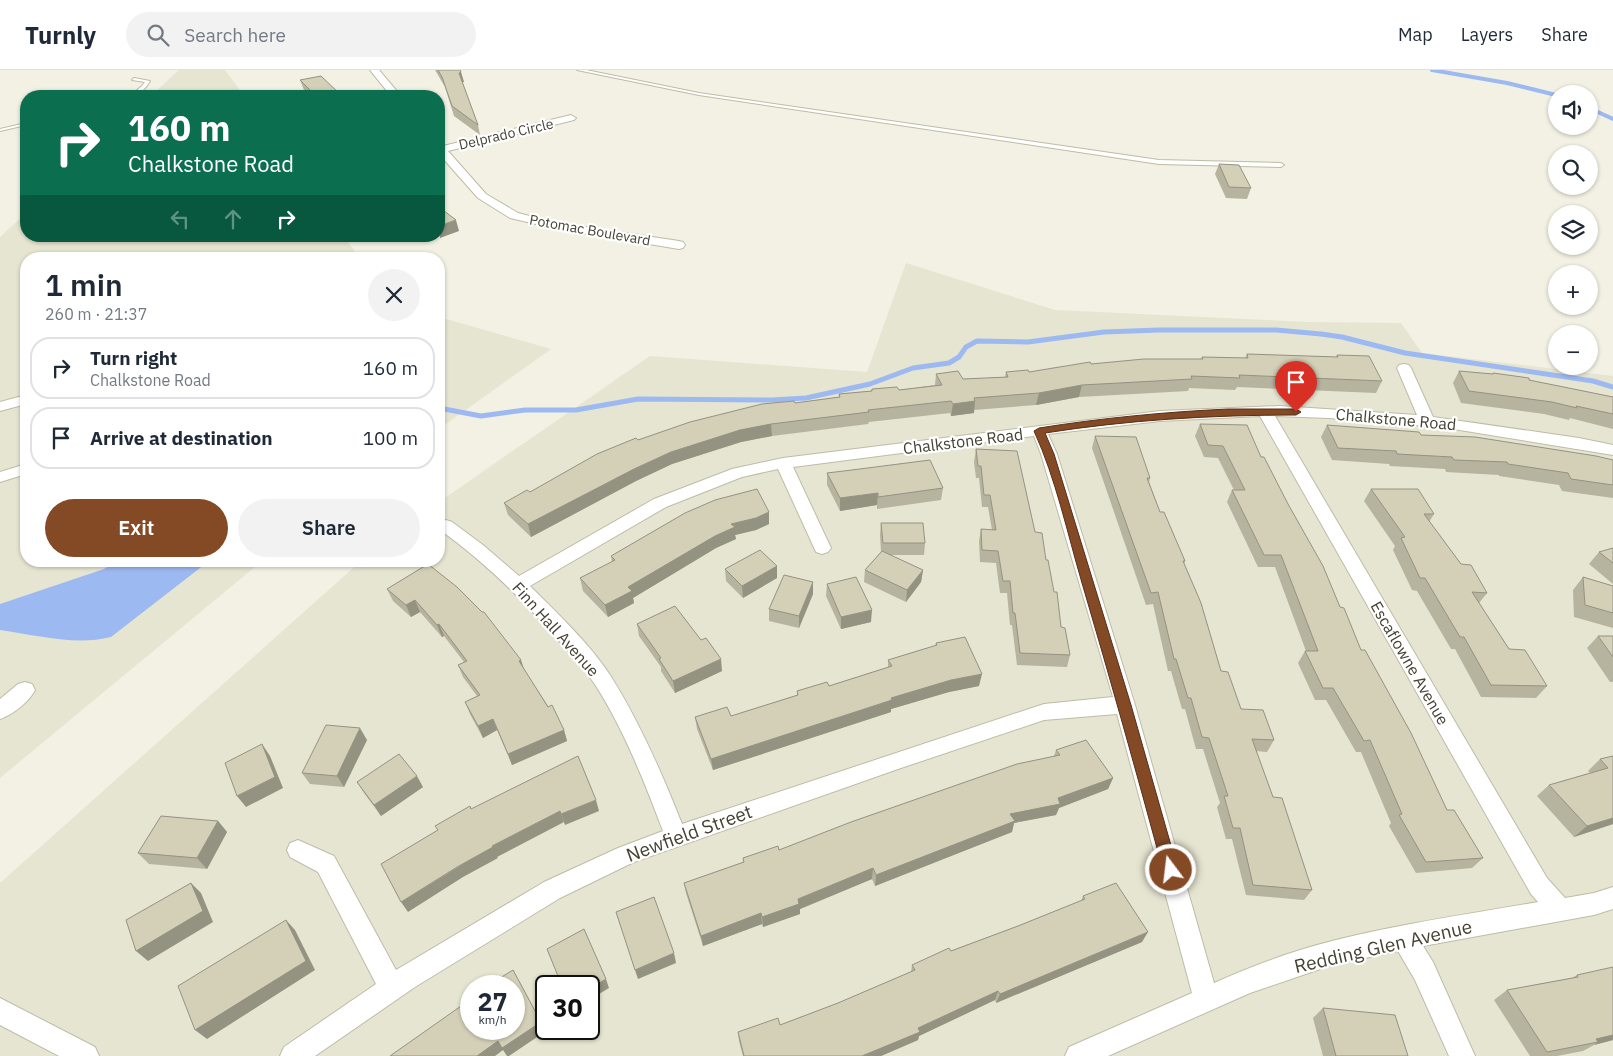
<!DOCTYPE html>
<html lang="en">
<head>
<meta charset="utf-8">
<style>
  body { margin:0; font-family:"IBM Plex Sans",sans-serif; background:#f2f2f3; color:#1f2937; height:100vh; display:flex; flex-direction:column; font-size:19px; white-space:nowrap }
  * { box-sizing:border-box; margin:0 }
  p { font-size:16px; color:#747a83 }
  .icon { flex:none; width:28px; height:28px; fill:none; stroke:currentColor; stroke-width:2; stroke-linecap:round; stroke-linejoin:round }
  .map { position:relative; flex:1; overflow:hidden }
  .drawer { position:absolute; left:20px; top:182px; width:425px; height:315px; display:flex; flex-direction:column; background:#fff; border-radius:20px; box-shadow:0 1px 4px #0004 }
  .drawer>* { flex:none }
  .guide { position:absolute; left:20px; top:20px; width:425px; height:152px; border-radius:20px; box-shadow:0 1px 4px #0004; background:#0b6e4f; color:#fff; overflow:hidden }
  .tools { position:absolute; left:1548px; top:15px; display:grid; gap:10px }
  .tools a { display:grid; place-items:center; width:50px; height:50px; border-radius:50%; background:#fff; box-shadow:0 1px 4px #0004; font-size:25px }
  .speed { position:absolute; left:460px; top:905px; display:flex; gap:10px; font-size:25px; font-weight:700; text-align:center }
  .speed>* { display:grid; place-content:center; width:65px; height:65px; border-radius:50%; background:#fff; box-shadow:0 1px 4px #0004; line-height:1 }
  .speed small { font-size:12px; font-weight:400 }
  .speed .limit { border:2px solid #111; border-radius:8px; background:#fff; color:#111 }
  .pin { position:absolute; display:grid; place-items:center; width:42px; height:42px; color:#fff; margin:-51px -21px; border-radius:50% 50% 50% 0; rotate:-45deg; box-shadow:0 0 5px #0007 }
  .pin .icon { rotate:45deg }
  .me { position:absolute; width:55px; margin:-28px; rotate:345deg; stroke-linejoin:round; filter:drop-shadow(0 0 4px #0008) }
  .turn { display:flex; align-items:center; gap:18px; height:105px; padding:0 25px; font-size:22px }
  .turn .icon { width:65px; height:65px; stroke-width:2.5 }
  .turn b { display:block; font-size:35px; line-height:42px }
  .lanes { display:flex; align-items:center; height:48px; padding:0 25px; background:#0003; justify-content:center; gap:25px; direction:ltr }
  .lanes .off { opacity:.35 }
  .round { display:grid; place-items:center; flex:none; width:52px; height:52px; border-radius:26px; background:#f2f2f3 }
  .overview { display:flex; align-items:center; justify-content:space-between; height:85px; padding:0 25px }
  h1 { font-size:30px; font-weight:600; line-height:38px }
  .button { display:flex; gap:10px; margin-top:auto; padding:10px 25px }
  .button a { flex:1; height:58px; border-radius:30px; background:#844925; color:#fff; font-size:20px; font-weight:600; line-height:58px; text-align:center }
  .button a+a { background:#f2f2f3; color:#1f2937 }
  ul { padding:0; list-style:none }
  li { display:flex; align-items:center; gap:15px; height:62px; margin:0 10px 8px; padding:0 15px; border:2px solid #e0e1e3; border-radius:20px }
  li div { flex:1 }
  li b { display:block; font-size:19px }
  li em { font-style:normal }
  header { display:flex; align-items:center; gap:30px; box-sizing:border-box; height:70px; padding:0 25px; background:#fff; border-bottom:1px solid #e0e1e3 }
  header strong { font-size:24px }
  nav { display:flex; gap:28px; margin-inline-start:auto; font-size:18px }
  .search { width:350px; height:45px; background:#f2f2f3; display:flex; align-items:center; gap:12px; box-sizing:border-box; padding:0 18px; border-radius:28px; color:#747a83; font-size:19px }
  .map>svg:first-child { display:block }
</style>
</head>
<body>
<header>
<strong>Turnly</strong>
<div class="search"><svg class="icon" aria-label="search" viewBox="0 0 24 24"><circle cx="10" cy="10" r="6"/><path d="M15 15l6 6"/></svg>Search here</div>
<nav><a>Map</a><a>Layers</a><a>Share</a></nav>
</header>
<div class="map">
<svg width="1613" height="986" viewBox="0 0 1613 986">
  <rect width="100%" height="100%" fill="#f2f1e3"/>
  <!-- residential -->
  <g fill="#e6e5d1" fill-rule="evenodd">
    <polygon points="179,0 225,0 244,26 151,26"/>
    <polygon points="26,143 26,166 344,166 360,189 26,189 26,491 262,491 0,708 0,167"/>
    <path d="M906,193l149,47 252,12 94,1 21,30 191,23v680h-1613v-173l361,-322h78v-59l211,-146 217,16zM471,916h43v43h-43zM546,916h43v43h-43z"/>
    <polygon points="439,247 551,279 439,359"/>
  </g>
  <!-- water -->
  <path fill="#9db9f1" d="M118,491h91l-98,76c-36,9 -75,-2 -111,-7v-26l104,-35z"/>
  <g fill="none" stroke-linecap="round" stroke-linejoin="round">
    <!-- stream-far1 -->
    <g stroke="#9db9f1" stroke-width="4">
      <polyline points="1432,0 1507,13 1556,25"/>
      <polyline points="1589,38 1613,49"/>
    </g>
    <!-- stream -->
    <polyline stroke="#9db9f1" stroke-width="5" points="439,338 481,346 525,340 576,340 638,329 772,330 806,328 870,314 913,298 949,293 959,287 966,277 977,271 1028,272 1104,262 1159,260 1276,260 1321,264 1342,267 1405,283 1593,311 1613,317"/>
    <defs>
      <g id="lane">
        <polygon points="577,0 586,0 699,23 1159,90 1281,93 1284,95 1281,97 1159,94 699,25"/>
        <path d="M134,8l16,3c-4,7 -11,15 -20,15l12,-10 3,-4 -13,-2z"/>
        <polygon points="26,53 26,55 0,61 0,59"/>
      </g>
      <g id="street">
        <polygon points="370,0 379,0 401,26 391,26"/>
        <polygon points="571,45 576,48 574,50 448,81 486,124 518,143 553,152 679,171 683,172 685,175 683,178 679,179 553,158 510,148 478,128 439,84 439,75 443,76"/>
        <path d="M1404,294l5,1 2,3 22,49 146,21 34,7v10l-172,-28 -112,-9 -54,-2 272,462 18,20 29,-5 19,-6v22l-19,6 -171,31 10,16 42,94h-26l-34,-76 -17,-29 -66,14 -82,28 -142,63h-43l4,-9 123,-54 -75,-279 -73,6 -146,49 -264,93 -74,36 -145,89 -100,69h-35l4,-9 92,-63 -58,-112 -28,-15 -3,-7 3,-7 8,-3 36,16 62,114 148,-88 74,-34 45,-17c-19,-50 -39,-101 -67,-145 -13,-20 -28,-36 -44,-53 -34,-38 -70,-73 -112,-103v-8l6,-2 6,2 31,23 36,31 135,-77 78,-30 51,-11 377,-47 120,-5 137,9 -20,-47 2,-3zM1260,346l271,478 7,8c-68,12 -139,22 -206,39 -40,10 -80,25 -118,42l-79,-278 -78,-251 -9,-20 112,-13zM1034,366l7,18 72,243 -69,7 -362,120c-20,-51 -43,-103 -72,-149 -22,-33 -52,-61 -80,-89l136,-79 76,-30 36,-8 38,83 6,2 6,-2 3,-4 -38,-81z"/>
        <polygon points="26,325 26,334 0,341 0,332"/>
        <polygon points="26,394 26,404 0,412 0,402"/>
        <path d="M25,612l7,2 3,6c-6,12 -23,25 -35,29v-20l18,-15z"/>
        <polygon points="0,928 95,977 99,986 59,986 0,955"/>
      </g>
    </defs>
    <!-- lane casing -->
    <use href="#lane" stroke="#bebca6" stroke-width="2"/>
    <!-- street casing -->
    <use href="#street" stroke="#bebca6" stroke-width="2"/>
    <!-- lane -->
    <use href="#lane" fill="#fff" fill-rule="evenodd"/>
    <!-- street -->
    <use href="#street" fill="#fff" fill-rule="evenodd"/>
  </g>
  <!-- wall -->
  <g fill="#b6b39e">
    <polygon points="435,0 460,0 464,12 462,12 478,55 480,65 454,46 445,17"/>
    <polygon points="300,10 342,26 310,26 304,20"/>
    <polygon points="1219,94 1251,118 1247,129 1226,128 1215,104"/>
    <polygon points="1247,284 1336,287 1337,285 1382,311 1376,323 1237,317 1235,320 1189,318 1188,321 1079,327 1036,335 974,340 974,343 951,346 950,343 869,352 868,354 772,366 741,372 672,394 636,411 531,467 508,445 504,433 530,422 638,370 795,333 839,327 839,324 871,321 872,319 899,320 935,315 936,304 963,309 1005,307 1006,302 1029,302 1091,294 1201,289 1202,287 1245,288"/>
    <polygon points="1459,301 1492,304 1493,303 1613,327 1613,359 1570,348 1569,350 1544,344 1461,333 1453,313"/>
    <polygon points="1200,354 1261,387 1340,537 1361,580 1447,740 1483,788 1472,798 1416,803 1389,756 1391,753 1361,682 1356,682 1326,630 1315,630 1298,593 1305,581 1306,581 1275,497 1258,497 1227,432 1232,420 1234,420 1218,388 1204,387 1195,366"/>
    <polygon points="1327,355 1421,365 1613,390 1613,428 1562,421 1559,415 1499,406 1499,405 1446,402 1445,399 1390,396 1389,394 1332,390 1321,367"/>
    <polygon points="1095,366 1150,408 1149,412 1160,442 1185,491 1184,494 1221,601 1241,639 1274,670 1267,682 1256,681 1273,727 1312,820 1304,830 1246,825 1232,769 1226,769 1217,737 1220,733 1203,679 1196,679 1185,639 1182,639 1171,601 1168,601 1153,534 1146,535 1092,378"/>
    <polygon points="976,379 1035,462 1046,490 1061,557 1070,585 1067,597 1017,595 1012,555 1010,555 1007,523 1000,523 996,493 980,492 979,471 981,459 992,460 988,437 982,437 979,408 976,408 974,392"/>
    <polygon points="827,403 943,418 941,430 877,439 877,435 840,441 827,415"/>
    <polygon points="1371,419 1434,444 1429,452 1461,494 1487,523 1479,533 1509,579 1547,616 1536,628 1481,627 1455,579 1451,579 1417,521 1412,520 1393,480 1395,476 1364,431"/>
    <polygon points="769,442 769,454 756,460 735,465 736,469 716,478 633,528 634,533 608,547 583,521 580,508 612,492 611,486"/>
    <polygon points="881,453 925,473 924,485 890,485 923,500 921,512 906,532 864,512 865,500 881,482 880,465"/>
    <polygon points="1613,478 1613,514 1589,494 1599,482"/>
    <polygon points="428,494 524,600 564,660 567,671 512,695 497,660 483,668 470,644 465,632 477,626 463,607 458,595 464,592 444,566 442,567 420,542 411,547 393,531 387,519"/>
    <polygon points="725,499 777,508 743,528 726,511"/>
    <polygon points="1583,507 1613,516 1613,558 1574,547 1573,520"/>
    <polygon points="827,514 871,552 841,559 826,526"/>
    <polygon points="813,524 799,558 769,551 769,539"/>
    <polygon points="637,554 701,570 722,601 675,623 661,601 661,597 639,566"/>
    <polygon points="1598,566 1613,566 1613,612 1610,612 1587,578"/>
    <polygon points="936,573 979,616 949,622 891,639 891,642 713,700 697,659 695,647 731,646 797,625 797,621 829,616 888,597 888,590 935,576"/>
    <polygon points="367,670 344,717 310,714 302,703"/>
    <polygon points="1056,680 1113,708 1108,719 1059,738 1056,745 1014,753 1012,762 875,816 872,809 800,839 800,844 763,857 762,854 703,876 686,823 684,813 743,792 743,788 779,780 1054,686"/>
    <polygon points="1613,686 1613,754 1574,767 1537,726 1549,715 1590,703 1588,701 1600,689"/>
    <polygon points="357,712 423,717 381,746 364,723"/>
    <polygon points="218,751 227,762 207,799 149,794 138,783"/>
    <polygon points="1083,826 1142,872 996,933 995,930 919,966 918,970 881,986 743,986 739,971 738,962 780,955 838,933 911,902 912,895 1018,856 1081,831"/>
    <polygon points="1577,905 1613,970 1594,975 1583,981 1557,986 1530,986 1494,930 1507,920 1572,908"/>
    <polygon points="1323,938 1408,986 1323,986 1313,948"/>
  </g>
  <!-- shaded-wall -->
  <g fill="#949281">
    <polygon points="461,2 464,12 461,12 459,3"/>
    <polygon points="456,150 459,161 440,168 439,156"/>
    <polygon points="1082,315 1079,327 1036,335 1039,323"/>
    <polygon points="975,331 974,343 951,346 953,334"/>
    <polygon points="771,354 772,366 741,372 672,394 636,411 531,467 528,454 634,399 671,382 740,360"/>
    <polygon points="878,423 877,435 840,441 840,428"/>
    <polygon points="769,442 769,454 756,460 735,465 736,469 716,478 633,528 634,533 608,547 605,535 628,517 731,454"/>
    <polygon points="777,496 777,508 743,528 742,516"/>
    <polygon points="923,500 921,512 906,532 907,520"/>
    <polygon points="813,512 813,524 799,558 799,546"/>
    <polygon points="415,530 420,542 411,547 406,535"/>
    <polygon points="872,540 871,552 841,559 841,547"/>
    <polygon points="439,554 444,566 442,567 437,555"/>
    <polygon points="721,589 722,601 675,623 673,611"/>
    <polygon points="521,590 525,602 519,591"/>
    <polygon points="982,604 979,616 949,622 891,639 891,642 713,700 711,689 891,628 951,610"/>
    <polygon points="493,649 497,660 483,668 478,656"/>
    <polygon points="360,658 367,670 344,717 337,706"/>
    <polygon points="564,660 567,671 512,695 508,684"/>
    <polygon points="262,674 270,686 283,718 246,737 237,726"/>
    <polygon points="417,706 423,717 381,746 374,735"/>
    <polygon points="1113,708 1108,719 1059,738 1056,745 1014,753 1012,762 875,816 876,805 1010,744 1058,728"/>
    <polygon points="596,730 599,741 565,755 561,744"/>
    <polygon points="560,741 564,752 497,787 498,788 463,807 408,842 401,832 492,776"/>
    <polygon points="1613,748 1613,754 1574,767 1587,756"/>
    <polygon points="218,751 227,762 207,799 197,788"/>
    <polygon points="873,798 872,809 800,839 800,844 763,857 762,847 798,829"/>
    <polygon points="191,813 201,823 213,852 148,891 136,881"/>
    <polygon points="761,843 762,854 703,876 701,866"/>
    <polygon points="286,850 295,860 315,900 207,969 195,960"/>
    <polygon points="1148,862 1142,872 996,933 1000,924"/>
    <polygon points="674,883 676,893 638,909 635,900"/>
    <polygon points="513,900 546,961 509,986 507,986 503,980 495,986 477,986"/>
    <polygon points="606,909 609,918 589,930 589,919"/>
    <polygon points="998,921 995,930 919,966 918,970 881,986 862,986 918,958"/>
    <polygon points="1613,965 1613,970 1594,975 1598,972 1596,969"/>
  </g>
  <!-- building -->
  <g fill="#d4d0b8" stroke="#949281">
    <polygon points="438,0 460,0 461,2 459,3 478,55 452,36 442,7"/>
    <polygon points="321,6 342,26 316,26 300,10"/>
    <polygon points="1219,94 1239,95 1251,118 1229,117"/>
    <polygon points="439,137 456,150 439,156"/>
    <polygon points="1247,284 1338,287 1337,285 1369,286 1382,311 1239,305 1240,308 1191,306 1192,309 1082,315 1039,323 974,328 975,331 953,334 951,331 868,340 869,342 771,354 740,360 671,382 634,399 528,454 504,433 527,420 530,422 597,384 636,368 638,370 690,352 762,334 794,331 795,333 840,327 839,324 872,321 872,319 897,317 899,320 942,315 936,304 958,301 963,309 1008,307 1006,302 1028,300 1029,302 1090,292 1091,294 1144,289 1203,289 1202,287 1248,288"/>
    <polygon points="1459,301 1493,304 1493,303 1529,308 1529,310 1613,327 1613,344 1576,336 1577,338 1552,332 1469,321"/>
    <polygon points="1200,354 1247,355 1261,387 1264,387 1288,434 1323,496 1340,537 1344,538 1361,580 1365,580 1411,663 1447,740 1454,740 1483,788 1426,792 1399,745 1402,744 1370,670 1364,671 1333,618 1323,618 1305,581 1318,581 1281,485 1264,485 1232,420 1245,420 1223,376 1208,375"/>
    <polygon points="1327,355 1419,362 1421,365 1475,367 1596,386 1613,390 1613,415 1571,409 1568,403 1508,394 1507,392 1454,390 1452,387 1397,384 1396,381 1338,378"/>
    <polygon points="1095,366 1136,367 1150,408 1147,408 1160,442 1164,442 1185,491 1183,491 1201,533 1221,601 1228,602 1241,639 1263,640 1274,670 1252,669 1273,727 1282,728 1312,820 1253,815 1240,758 1233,758 1224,726 1228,726 1209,668 1202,667 1191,628 1188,628 1176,589 1174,589 1158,522 1151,523"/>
    <polygon points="976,379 1017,381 1035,462 1042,463 1046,490 1048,490 1054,522 1057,522 1061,557 1065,558 1070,585 1020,583 1015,543 1013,543 1010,511 1003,511 998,481 982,480 981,459 996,460 990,425 984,425 981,396 978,396"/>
    <polygon points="930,390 943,418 878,427 878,423 840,428 827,403 852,400"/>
    <polygon points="757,419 769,442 756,448 731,454 735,457 715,466 628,517 632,521 605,535 580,508 615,490 611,486 685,443 715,430"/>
    <polygon points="1371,419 1418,419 1434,444 1424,444 1461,494 1471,495 1487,523 1472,522 1509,579 1525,580 1547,616 1491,615 1464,567 1460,567 1425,508 1420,508 1401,468 1405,467"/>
    <polygon points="881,453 923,453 925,473 883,473"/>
    <polygon points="1613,478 1613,493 1599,482"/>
    <polygon points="760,480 777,496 742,516 725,499"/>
    <polygon points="882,481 923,500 907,520 865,500"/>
    <polygon points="428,494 457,517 482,542 484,542 521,590 519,591 548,637 552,635 564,660 508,684 493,649 478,656 465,632 480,625 458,595 467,591 439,554 437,555 415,530 406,535 387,519"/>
    <polygon points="784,505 813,512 799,546 769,539"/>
    <polygon points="856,507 872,540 841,547 827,514"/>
    <polygon points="1583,507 1613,516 1613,543 1585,535"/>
    <polygon points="675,536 701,570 706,568 721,589 673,611 659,589 661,588 637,554"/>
    <polygon points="1598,566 1613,566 1613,587"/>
    <polygon points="965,567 982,604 951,610 891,628 892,630 711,689 695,647 727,637 731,646 798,625 797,621 827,612 829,616 892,596 888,590 937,575 936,573"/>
    <polygon points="326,655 360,658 337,706 302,703"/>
    <polygon points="1086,670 1113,708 1058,728 1060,734 1010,744 1015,751 876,805 873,798 798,829 799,834 762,847 761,843 701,866 684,813 744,792 743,788 778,776 779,780 851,752 1017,694 1060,685 1056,680"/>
    <polygon points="262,674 275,707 237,726 225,693"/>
    <polygon points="399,684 417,706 374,735 357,712"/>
    <polygon points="578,686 596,730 561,744 560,741 492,776 493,777 457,797 401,832 381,794 438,760 435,756 470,736 471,739"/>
    <polygon points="1613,686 1613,748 1587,756 1549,715 1608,698 1600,689"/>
    <polygon points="161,746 218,751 197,788 138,783"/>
    <polygon points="191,813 203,841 136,881 126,850"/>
    <polygon points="1116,813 1148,862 1000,924 998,921 918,958 920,962 862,986 744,986 738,962 778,948 780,955 838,933 915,900 912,895 949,878 951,881 1018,856 1085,829 1083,826"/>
    <polygon points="654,827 674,883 635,900 616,842"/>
    <polygon points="286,850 306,891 195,960 178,916"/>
    <polygon points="584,859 606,909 589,919 589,916 562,916 547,879"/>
    <polygon points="1613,897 1613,965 1596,969 1598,972 1547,982 1507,920 1578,907 1577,905"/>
    <polygon points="513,900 541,952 502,978 498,971 477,986 390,986 471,929 471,959 514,959 514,916 487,916"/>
    <polygon points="1323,938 1395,945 1408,986 1336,986"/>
  </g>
  <!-- route -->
  <path fill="#844925" stroke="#562f18" d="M1228,339h68l5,3 -5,3c-85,0 -168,5 -251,18l9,21 77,251 47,165 -2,5 -5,2 -6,-2 -2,-5c-26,-96 -53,-192 -81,-287 -15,-51 -26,-104 -48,-152l5,-3c63,-10 125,-16 189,-19z"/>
  <g text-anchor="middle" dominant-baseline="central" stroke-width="4.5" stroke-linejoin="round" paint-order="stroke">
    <!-- far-street labels -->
    <g font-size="14" fill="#444233" stroke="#fff">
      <text transform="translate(506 64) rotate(-13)">Delprado Circle</text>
      <text transform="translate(590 160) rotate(10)">Potomac Boulevard</text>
    </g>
    <!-- street labels -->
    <g font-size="16" fill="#444233" stroke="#fff">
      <text transform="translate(1396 349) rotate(5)">Chalkstone Road</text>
      <text transform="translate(963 371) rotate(-7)">Chalkstone Road</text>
      <text transform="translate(556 559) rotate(48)">Finn Hall Avenue</text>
      <text transform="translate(1410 593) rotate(60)">Escaflowne Avenue</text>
    </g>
    <!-- near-street labels -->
    <g font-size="19" fill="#444233" stroke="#fff">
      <text transform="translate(689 763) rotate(-20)">Newfield Street</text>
      <text transform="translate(1383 876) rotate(-13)">Redding Glen Avenue</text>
    </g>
  </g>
</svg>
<div class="tools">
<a><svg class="icon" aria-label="sound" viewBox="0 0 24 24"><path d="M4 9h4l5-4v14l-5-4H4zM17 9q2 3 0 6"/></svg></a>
<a><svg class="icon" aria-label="search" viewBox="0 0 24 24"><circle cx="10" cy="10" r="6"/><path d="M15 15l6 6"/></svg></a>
<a><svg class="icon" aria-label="layers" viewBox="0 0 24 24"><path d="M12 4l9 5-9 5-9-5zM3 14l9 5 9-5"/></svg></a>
<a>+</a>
<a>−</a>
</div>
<div class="speed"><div>27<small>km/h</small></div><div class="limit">30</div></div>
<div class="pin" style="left:1296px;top:342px;background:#d93025"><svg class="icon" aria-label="arrive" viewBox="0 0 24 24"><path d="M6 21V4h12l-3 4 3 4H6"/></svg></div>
<svg class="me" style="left:1171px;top:800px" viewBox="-20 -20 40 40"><circle r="17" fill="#844925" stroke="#fff" stroke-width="3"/><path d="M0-11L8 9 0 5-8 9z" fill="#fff"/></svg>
<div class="guide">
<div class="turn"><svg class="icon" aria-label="right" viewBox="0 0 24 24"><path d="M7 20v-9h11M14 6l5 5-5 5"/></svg><div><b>160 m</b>Chalkstone Road</div></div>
<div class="lanes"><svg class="icon off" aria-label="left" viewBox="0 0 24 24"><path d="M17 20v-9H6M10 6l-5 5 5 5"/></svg><svg class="icon off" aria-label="ahead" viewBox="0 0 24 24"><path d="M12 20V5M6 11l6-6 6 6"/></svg><svg class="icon" aria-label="right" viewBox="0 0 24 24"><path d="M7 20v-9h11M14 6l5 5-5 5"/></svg></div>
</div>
<section class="drawer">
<div class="overview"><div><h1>1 min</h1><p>260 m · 21:37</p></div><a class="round"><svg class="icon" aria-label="close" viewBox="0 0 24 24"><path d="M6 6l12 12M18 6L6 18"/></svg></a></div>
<ul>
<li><svg class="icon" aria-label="right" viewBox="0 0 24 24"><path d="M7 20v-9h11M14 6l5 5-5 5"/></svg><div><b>Turn right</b><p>Chalkstone Road</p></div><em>160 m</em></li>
<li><svg class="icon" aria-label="arrive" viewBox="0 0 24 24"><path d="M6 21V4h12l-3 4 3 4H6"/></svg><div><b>Arrive at destination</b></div><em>100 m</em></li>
</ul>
<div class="button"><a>Exit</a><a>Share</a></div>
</section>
</div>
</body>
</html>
